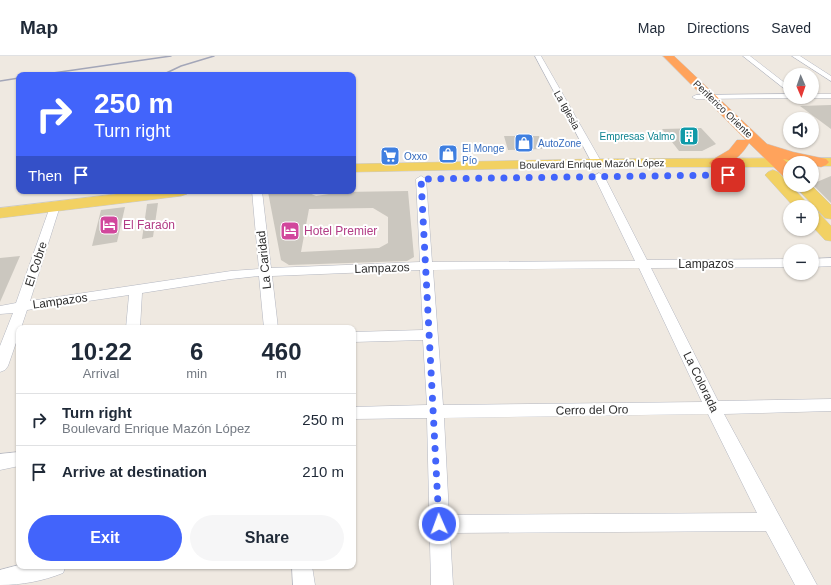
<!DOCTYPE html>
<html lang="en">
<head>
<meta charset="utf-8">
<style>
  body { margin:0; font-family:Arial,sans-serif; background:#f6f6f7; color:#1f2937; height:100vh; display:flex; flex-direction:column; font-size:15px; white-space:nowrap }
  * { box-sizing:border-box; margin:0 }
  p { font-size:13px; color:#747a83 }
  .icon { flex:none; width:22px; height:22px; fill:none; stroke:currentColor; stroke-width:2; stroke-linecap:round; stroke-linejoin:round }
  .map { position:relative; flex:1; overflow:hidden }
  .side { position:absolute; left:16px; top:269px; width:340px; height:244px; display:flex; flex-direction:column; background:#fff; border-radius:8px; box-shadow:0 1px 3px #0004 }
  .side>* { flex:none }
  .guide { position:absolute; left:16px; top:16px; width:340px; height:122px; border-radius:8px; box-shadow:0 1px 3px #0004; background:#4264fb; color:#fff; overflow:hidden }
  .needle { width:26px; rotate:178deg }
  .tools { position:absolute; left:783px; top:12px; display:grid; gap:8px }
  .tools a { display:grid; place-items:center; width:36px; height:36px; border-radius:50%; background:#fff; box-shadow:0 1px 3px #0004; font-size:20px }
  .pin { position:absolute; display:grid; place-items:center; width:34px; height:34px; color:#fff; margin:-17px; border-radius:8px; box-shadow:0 2px 6px #0006 }
  .me { position:absolute; width:44px; margin:-22px; rotate:358deg; stroke-linejoin:round; filter:drop-shadow(0 0 3px #0008) }
  .turn { display:flex; align-items:center; gap:14px; height:84px; padding:0 12px; font-size:18px }
  .turn .icon { width:52px; height:52px; stroke-width:2.5 }
  .turn b { display:block; font-size:28px; line-height:34px }
  .then { display:flex; align-items:center; height:38px; padding:0 12px; background:#0003; gap:8px; font-size:15px }
  .eta { display:flex; justify-content:space-evenly; align-items:center; height:68px; text-align:center }
  .eta b { font-size:24px; font-weight:800; line-height:28px }
  .cta { display:flex; gap:8px; margin-top:auto; padding:8px 12px }
  .cta a { flex:1; height:46px; border-radius:24px; background:#4264fb; color:#fff; font-size:16px; font-weight:800; line-height:46px; text-align:center }
  .cta a+a { background:#f6f6f7; color:#1f2937 }
  ul { padding:0; list-style:none }
  li { display:flex; align-items:center; gap:12px; height:52px; padding:0 12px; border-top:1px solid #e0e1e3 }
  li div { flex:1 }
  li b { display:block; font-size:15px }
  li em { font-style:normal }
  header { display:flex; align-items:center; gap:24px; box-sizing:border-box; height:56px; padding:0 20px; background:#fff; border-bottom:1px solid #e0e1e3 }
  header strong { font-size:19px }
  nav { display:flex; gap:22px; margin-inline-start:auto; font-size:14px }
  .map>svg:first-child { display:block }
</style>
</head>
<body>
<header>
<strong>Map</strong>
<nav><a>Map</a><a>Directions</a><a>Saved</a></nav>
</header>
<div class="map">
<svg width="831" height="529" viewBox="0 0 831 529">
  <rect width="100%" height="100%" fill="#efe9e1"/>
  <!-- building -->
  <g fill="#cbc7bf" fill-rule="evenodd">
    <polygon points="831,49 831,73 800,50"/>
    <polygon points="701,72 716,88 702,95 679,95 662,73"/>
    <polygon points="504,80 539,80 544,93 508,94"/>
    <polygon points="831,120 831,147 812,128"/>
    <path d="M408,135l6,66 -7,4 -118,4 -8,-5 -13,-68h39l9,4 26,-4zM373,152l15,9v26l-9,5 -78,4 8,-43z"/>
    <polygon points="158,147 153,181 142,183 147,148"/>
    <polygon points="125,151 117,186 92,190 101,154"/>
    <polygon points="20,200 0,246 0,202"/>
  </g>
  <g fill="none" stroke-linecap="round" stroke-linejoin="round">
    <defs>
      <g id="street">
        <polygon points="535,0 541,0 602,107 600,109 597,110 592,107"/>
        <polygon points="743,0 750,0 790,31 790,37"/>
        <polygon points="792,0 800,0 831,20 831,25"/>
        <polygon points="790,38 790,41 793,42 696,43 692,41 696,39"/>
        <polygon points="812,38 831,38 831,42 809,42 812,41"/>
        <path d="M599,117l5,3 43,84 143,-1v8l-139,1 67,133 113,-2v12l-107,3 93,171h-22l-29,-54 -316,2 3,52h-22l-4,-167 -74,1v-12l74,-2 -4,-65 -70,2v-10l70,-2 -3,-60 -148,6 6,52h-14l-5,-52 -28,3 -89,14 -2,35h-14l3,-33 -102,15 -6,18h-2v6l-11,32 -3,4 -5,2v-26l13,-33 -13,1v-8l16,-3 35,-99h8l1,2 -30,95 201,-30 28,-2 -7,-78h10l9,77 149,-6 -4,-83 5,-3 5,3 6,83 203,-1 -41,-85zM639,212l63,134 -259,3 -10,-135zM708,358l49,99 -308,2 -5,-97z"/>
        <polygon points="831,202 831,210 812,211 812,203"/>
        <polygon points="19,396 19,410 0,414 0,398"/>
        <path d="M19,509v1h47l-3,7c-20,8 -41,12 -63,12v-15z"/>
        <polygon points="292,510 312,510 315,529 293,529"/>
      </g>
      <g id="primary">
        <polygon points="831,102 831,110 812,110 812,107 790,107 790,111 597,111 353,116 353,108 597,103"/>
        <polygon points="773,114 778,116 811,151 794,151 765,119 768,116"/>
        <polygon points="794,129 811,129 831,149 831,163 825,162"/>
        <polygon points="141,135 189,135 187,138 181,140 0,162 0,152"/>
        <polygon points="812,155 818,156 831,170 831,185 825,184 812,170"/>
      </g>
      <path id="highway" d="M663,0h11l93,88 26,8 33,7 3,3 -3,3 -5,2 -9,-2v-2h-9l-20,-4 7,6v14l-6,-2 -36,-35 1,1c-7,12 -22,27 -37,23l-3,-3 3,-3 17,-10 8,-10h9z"/>
    </defs>
    <!-- street casing -->
    <use href="#street" stroke="#b4b7c1" stroke-width="1"/>
    <!-- primary casing -->
    <use href="#primary" stroke="#c9c9c9" stroke-width="1"/>
    <!-- highway casing -->
    <use href="#highway" stroke="#c9c9c9" stroke-width="1"/>
    <!-- street -->
    <use href="#street" fill="#fff" fill-rule="evenodd"/>
    <!-- primary -->
    <use href="#primary" fill="#f2d163" fill-rule="evenodd"/>
    <!-- highway -->
    <use href="#highway" fill="#ffa35c" fill-rule="evenodd"/>
    <!-- rail -->
    <g stroke="#a3a6b8" stroke-width="1.5">
      <polyline points="39,19 171,0"/>
      <polyline points="162,19 181,10 214,0"/>
      <polyline points="0,25 19,22"/>
    </g>
  </g>
  <g fill="none" stroke-linecap="round" stroke-linejoin="round">
    <!-- route -->
    <polyline stroke="#4264fb" stroke-width="7" stroke-dasharray="0 12.6" points="439,468 421,123 728,119"/>
  </g>
  <!-- icons -->
  <defs>
    <symbol id="building-square" viewBox="-11 -11 22 22"><rect x="-9" y="-9" width="18" height="18" rx="4" fill="#0f9aa8" stroke="#fff"/><path d="M-4-6H4V6H1V3H-1V6H-4ZM-2.5-4.3h1.7v1.8h-1.7ZM.8-4.3h1.7v1.8H.8ZM-2.5-1h1.7V.8h-1.7ZM.8-1h1.7V.8H.8Z" fill="#fff"/></symbol>
    <symbol id="shop-square" viewBox="-11 -11 22 22"><rect x="-9" y="-9" width="18" height="18" rx="4" fill="#3f7fe0" stroke="#fff"/><path d="M-5-2.5h2.3a2.7 3.5 0 0 1 5.4 0H5L5.5 6h-11ZM-1.5-2.5h3a1.5 2.3 0 0 0-3 0Z" fill="#fff"/></symbol>
    <symbol id="supermarket-square" viewBox="-11 -11 22 22"><rect x="-9" y="-9" width="18" height="18" rx="4" fill="#3f7fe0" stroke="#fff"/><path d="M-6-5.5h2.5l.6 2H6L4.5 2H-2.5L-4.4-4H-6ZM-1.5 3.2a1.3 1.3 0 1 0 .1 0ZM3 3.2a1.3 1.3 0 1 0 .1 0Z" fill="#fff"/></symbol>
    <symbol id="hotel-square" viewBox="-11 -11 22 22"><rect x="-9" y="-9" width="18" height="18" rx="4" fill="#d1479c" stroke="#fff"/><path d="M-6-4.5h1.5V1H6V5H4.5V3h-9V5H-6ZM-4 0a1.8 1.8 0 1 1 3.6 0ZM.5 0V-2.5h3Q6-2.5 6 0Z" fill="#fff"/></symbol>
  </defs>
  <g fill-rule="evenodd">
    <use href="#building-square" x="678" y="69" width="22" height="22"/>
    <use href="#shop-square" x="513" y="76" width="22" height="22"/>
    <use href="#shop-square" x="437" y="87" width="22" height="22"/>
    <use href="#supermarket-square" x="379" y="89" width="22" height="22"/>
    <use href="#hotel-square" x="98" y="158" width="22" height="22"/>
    <use href="#hotel-square" x="279" y="164" width="22" height="22"/>
  </g>
  <g text-anchor="middle" dominant-baseline="central" stroke-width="4" stroke-linejoin="round" paint-order="stroke">
    <!-- far-street labels -->
    <g font-size="10" fill="#2e2e2e" stroke="#fff">
      <text transform="translate(723 53) rotate(44)">Periferico Oriente</text>
      <text transform="translate(567 54) rotate(61)">La Iglesia</text>
      <text transform="translate(592 108) rotate(-1)">Boulevard Enrique Mazón López</text>
    </g>
    <!-- far-culture labels -->
    <g font-size="10" fill="#0d838f" stroke="#fff" text-anchor="end">
      <text x="675" y="80">Empresas Valmo</text>
    </g>
    <!-- far-shop labels -->
    <g font-size="10" fill="#366cbe" stroke="#fff" text-anchor="start">
      <text x="538" y="87">AutoZone</text>
      <text x="462" y="92">El Monge<tspan x="462" dy="12">Pío</tspan></text>
      <text x="404" y="100">Oxxo</text>
    </g>
    <!-- hotel labels -->
    <g font-size="12" fill="#b23c85" stroke="#fff" text-anchor="start">
      <text x="123" y="169">El Faraón</text>
      <text x="304" y="175">Hotel Premier</text>
    </g>
    <!-- street labels -->
    <g font-size="12" fill="#2e2e2e" stroke="#fff">
      <text transform="translate(264 204) rotate(-96)">La Caridad</text>
      <text transform="translate(36 208) rotate(-72)">El Cobre</text>
      <text x="706" y="208">Lampazos</text>
      <text transform="translate(382 212) rotate(-2)">Lampazos</text>
      <text transform="translate(60 245) rotate(-8)">Lampazos</text>
      <text transform="translate(701 326) rotate(64)">La Colorada</text>
      <text transform="translate(592 354) rotate(-1)">Cerro del Oro</text>
    </g>
  </g>
</svg>
<div class="tools">
<a><svg class="needle" viewBox="-14 -14 28 28"><path d="M0-13l5 13h-10z" fill="#e53935"/><path d="M0 13l5-13h-10z" fill="#747a83"/></svg></a>
<a><svg class="icon" aria-label="sound" viewBox="0 0 24 24"><path d="M4 9h4l5-4v14l-5-4H4zM17 9q2 3 0 6"/></svg></a>
<a><svg class="icon" aria-label="search" viewBox="0 0 24 24"><circle cx="10" cy="10" r="6"/><path d="M15 15l6 6"/></svg></a>
<a>+</a>
<a>−</a>
</div>
<div class="pin" style="left:728px;top:119px;background:#d93025"><svg class="icon" aria-label="arrive" viewBox="0 0 24 24"><path d="M6 21V4h12l-3 4 3 4H6"/></svg></div>
<svg class="me" style="left:439px;top:468px" viewBox="-20 -20 40 40"><circle r="17" fill="#4264fb" stroke="#fff" stroke-width="3"/><path d="M0-11L8 9 0 5-8 9z" fill="#fff"/></svg>
<div class="guide">
<div class="turn"><svg class="icon" aria-label="right" viewBox="0 0 24 24"><path d="M7 20v-9h11M14 6l5 5-5 5"/></svg><div><b>250 m</b>Turn right</div></div>
<div class="then">Then<svg class="icon" aria-label="arrive" viewBox="0 0 24 24"><path d="M6 21V4h12l-3 4 3 4H6"/></svg></div>
</div>
<section class="side">
<div class="eta">
<div><b>10:22</b><p>Arrival</p></div>
<div><b>6</b><p>min</p></div>
<div><b>460</b><p>m</p></div>
</div>
<ul>
<li><svg class="icon" aria-label="right" viewBox="0 0 24 24"><path d="M7 20v-9h11M14 6l5 5-5 5"/></svg><div><b>Turn right</b><p>Boulevard Enrique Mazón López</p></div><em>250 m</em></li>
<li><svg class="icon" aria-label="arrive" viewBox="0 0 24 24"><path d="M6 21V4h12l-3 4 3 4H6"/></svg><div><b>Arrive at destination</b></div><em>210 m</em></li>
</ul>
<div class="cta"><a>Exit</a><a>Share</a></div>
</section>
</div>
</body>
</html>
